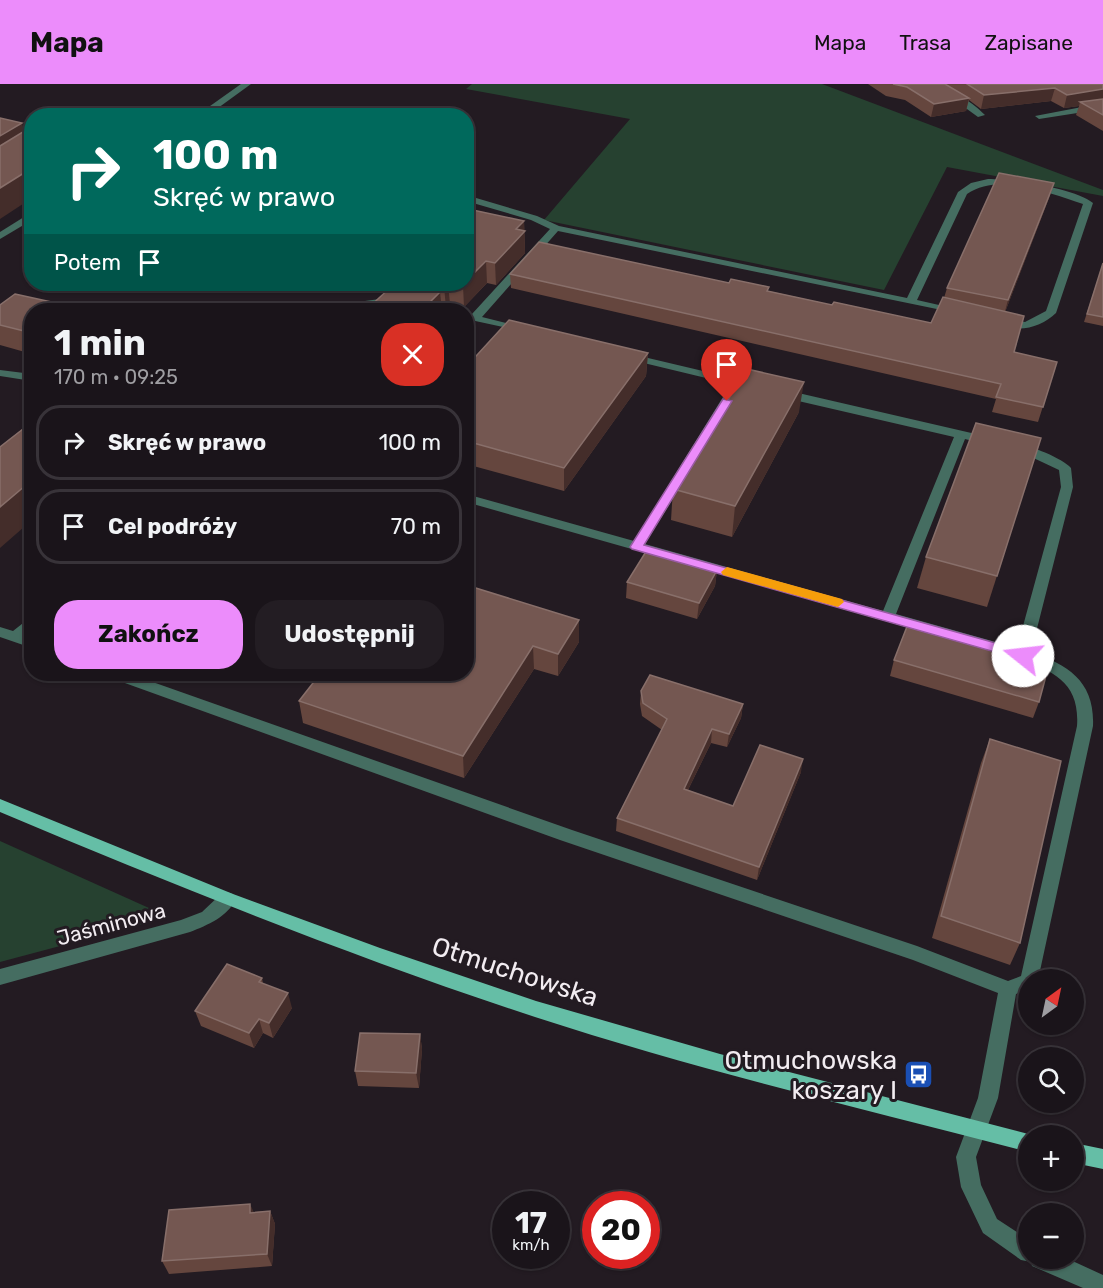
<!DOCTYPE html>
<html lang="pl">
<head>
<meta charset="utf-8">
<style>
  body { margin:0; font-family:Rubik,sans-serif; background:#231d23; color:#f1f3f6; height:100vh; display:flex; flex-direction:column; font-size:22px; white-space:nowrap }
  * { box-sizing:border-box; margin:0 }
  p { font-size:20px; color:#9f9ea2 }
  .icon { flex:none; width:33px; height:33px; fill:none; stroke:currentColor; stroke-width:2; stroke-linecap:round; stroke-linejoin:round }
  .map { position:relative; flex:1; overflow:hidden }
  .sheet { position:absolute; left:24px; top:219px; width:450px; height:378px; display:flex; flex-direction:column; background:#1a141a; border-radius:24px; box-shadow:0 2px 4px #0004,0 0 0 2px #383339 }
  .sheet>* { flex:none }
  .top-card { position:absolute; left:24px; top:24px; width:450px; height:183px; border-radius:24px; box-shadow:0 2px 4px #0004,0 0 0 2px #383339; background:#00695c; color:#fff; overflow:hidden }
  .needle { width:39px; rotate:33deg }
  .controls { position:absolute; left:1018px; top:885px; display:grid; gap:12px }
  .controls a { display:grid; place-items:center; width:66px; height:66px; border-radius:50%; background:#1a141a; box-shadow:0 2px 4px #0004,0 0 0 2px #383339; font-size:30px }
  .speed { position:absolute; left:492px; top:1107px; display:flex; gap:12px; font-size:30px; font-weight:700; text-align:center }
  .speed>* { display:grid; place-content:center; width:78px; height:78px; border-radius:50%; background:#1a141a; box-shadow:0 2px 4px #0004,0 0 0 2px #383339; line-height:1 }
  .speed small { font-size:15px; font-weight:400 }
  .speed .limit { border:9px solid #d22; background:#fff; color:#111 }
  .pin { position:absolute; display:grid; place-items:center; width:51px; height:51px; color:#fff; margin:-62px -26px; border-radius:50% 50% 50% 0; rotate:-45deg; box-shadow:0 0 6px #0007 }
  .pin .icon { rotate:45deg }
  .me { position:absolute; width:66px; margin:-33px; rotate:286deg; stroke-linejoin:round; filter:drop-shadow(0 0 4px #0008) }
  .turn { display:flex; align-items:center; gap:21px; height:126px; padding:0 30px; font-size:27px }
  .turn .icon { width:78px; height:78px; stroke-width:2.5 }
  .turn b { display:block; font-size:42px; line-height:51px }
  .then { display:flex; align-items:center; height:57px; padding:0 30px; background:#0003; gap:12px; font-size:22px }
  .round { display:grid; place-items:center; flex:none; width:63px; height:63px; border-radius:24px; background:#231d23 }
  .headline { display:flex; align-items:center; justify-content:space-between; height:102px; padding:0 30px }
  h1 { font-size:36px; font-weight:700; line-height:45px }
  .action { display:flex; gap:12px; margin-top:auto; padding:12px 30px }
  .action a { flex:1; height:69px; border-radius:24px; background:#ec8cfb; color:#111; font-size:24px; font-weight:700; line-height:69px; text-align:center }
  .action a+a { background:#231d23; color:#f1f3f6 }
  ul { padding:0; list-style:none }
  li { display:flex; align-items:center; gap:18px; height:75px; margin:0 12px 9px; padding:0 18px; border:3px solid #383339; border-radius:24px }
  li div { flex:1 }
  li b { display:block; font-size:22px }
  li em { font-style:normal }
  header { display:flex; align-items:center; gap:36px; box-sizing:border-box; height:84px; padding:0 30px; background:#ec8cfb; color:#111 }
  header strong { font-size:28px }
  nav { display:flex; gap:33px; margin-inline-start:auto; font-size:21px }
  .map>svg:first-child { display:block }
</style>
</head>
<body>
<header>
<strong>Mapa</strong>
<nav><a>Mapa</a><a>Trasa</a><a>Zapisane</a></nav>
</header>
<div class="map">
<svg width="1103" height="1204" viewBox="0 0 1103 1204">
  <rect width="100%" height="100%" fill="#231b22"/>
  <!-- green -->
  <g fill="#264130">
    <polygon points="472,0 822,0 1103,106 1103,112 947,83 884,206 544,136 630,35 466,5"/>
    <polygon points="0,757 169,833 0,878"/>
  </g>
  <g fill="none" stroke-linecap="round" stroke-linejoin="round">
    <!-- minor -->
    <g fill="#456d61" fill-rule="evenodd">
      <polygon points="241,0 251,0 207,32 196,32"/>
      <path d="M924,0c21,0 46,16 61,31l-7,2 -22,-16z"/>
      <polygon points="1103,19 1103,25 1039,35 1035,32"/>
      <path d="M988,95c25,0 86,9 105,24l-37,110c-15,15 -42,22 -60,8l5,-3 24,4 21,-11 37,-107c-35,-11 -83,-32 -116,-10l-50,106 44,10v4l-403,-83 -76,86 44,11v4l-60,-13v-6l6,1 78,-85 -19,-9 -65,-19v-6l71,21 22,10 348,72 51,-106 13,-9z"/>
      <polygon points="32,128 32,136 0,155 0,148"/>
      <path d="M395,213l5,3 -1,2c-14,3 -39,9 -52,8l18,-9z"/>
      <path d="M627,269l135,32 2,2 -6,4 -16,-4 -97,157 238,67 71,-174 -173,-40 -6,-4 6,-4 212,49 2,3 -6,4 -24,-6 -69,175 121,34 44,-161 -2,-17 -47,-22 2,-3c12,-2 48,13 57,23l2,19 -42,165c38,13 64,30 62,74l-55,254h-9v9l-13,5 -18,104 -22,59 5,28 16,34 32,21v18h37l37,17v13h-20l-51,-22 -1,-4 -10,-2 -38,-27 -22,-46 -5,-30 22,-59 20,-105 -85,-33 -353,-120 -449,-162 -2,-4h21l442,156 345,116 91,35 13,-5 56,-250c3,-42 -22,-55 -58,-67l-553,-157v-8l168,47 97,-157 -108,-26v-4z"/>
      <polygon points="0,286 32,290 32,297 0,292"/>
      <polygon points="32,532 32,546 25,551 32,553 32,564 0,553 0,543 13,547"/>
      <path d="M227,808l6,2 3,5c-9,18 -28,26 -46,33l-190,53v-16l181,-49 21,-8 19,-18z"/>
    </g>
    <!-- major -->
    <g fill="#65bea6" fill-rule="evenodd">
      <path d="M0,715l233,95 147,54 156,53 184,53 316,82h-7v16c-165,-43 -332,-82 -494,-135 -182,-60 -359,-131 -535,-205z"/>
      <polygon points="1074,1059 1103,1065 1103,1085 1074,1079"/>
    </g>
  </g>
  <!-- wall -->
  <g fill="#65463e">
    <polygon points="868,0 1103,0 1103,47 1076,31 1079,22 1064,24 1051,17 981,25 969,16 966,27 931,33 905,16 886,12"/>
    <polygon points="1054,99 1049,114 1005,228 1014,268 1057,278 1038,338 992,328 996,315 511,204 510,190 769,207 832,221 931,239 944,214 947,204"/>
    <polygon points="466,127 524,137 525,169 496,201 487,199 464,223 450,220 446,224 441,223 442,226 366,226 402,203 401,200 466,200"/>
    <polygon points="1103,179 1103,242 1084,238"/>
    <polygon points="0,221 32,226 32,270 0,261"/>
    <polygon points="648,269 646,292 564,407 466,380 466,283"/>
    <polygon points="799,328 732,453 671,436 673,405"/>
    <polygon points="1041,354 987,523 917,504 926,473"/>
    <polygon points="717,486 715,502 697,535 626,514 627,498"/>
    <polygon points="579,536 579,558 558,592 534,585 464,694 303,639 299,617"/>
    <polygon points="894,576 1024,585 1039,618 1033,634 890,592"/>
    <polygon points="160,590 176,590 172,594"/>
    <polygon points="641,607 743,620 741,634 727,663 711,659 688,706 733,722 801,688 757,796 616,747 617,734 662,646 642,632 640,620"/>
    <polygon points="990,655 1020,859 1010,881 932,854 981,679"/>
    <polygon points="262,894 263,900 292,924 273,954 263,949 254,964 201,942 195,927"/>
    <polygon points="420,950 422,965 419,1004 358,1002 355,987"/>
    <polygon points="270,1127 275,1140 272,1182 169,1190 162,1177 254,1128"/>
  </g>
  <!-- shaded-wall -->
  <g fill="#442d2a">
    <polygon points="1055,4 1051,17 981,25 984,11"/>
    <polygon points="1103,5 1103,18 1080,18 1079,22 1064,24 1067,11"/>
    <polygon points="969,14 966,27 931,33 934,20"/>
    <polygon points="22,39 26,53 0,68 0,52"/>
    <polygon points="32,84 32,114 0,135 0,104"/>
    <polygon points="1054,99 1049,114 1004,231 1008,216"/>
    <polygon points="524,137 525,169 496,201 495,179 516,145"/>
    <polygon points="486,177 487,199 464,223 463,201 464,200 466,200 466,197"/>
    <polygon points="447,200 448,200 450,220 446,224 444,202"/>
    <polygon points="440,208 442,226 422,226"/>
    <polygon points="648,269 646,292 564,407 564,384"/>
    <polygon points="804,298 799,328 732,453 735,422"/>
    <polygon points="32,396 32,436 0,464 0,423"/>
    <polygon points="717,486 715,502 697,535 699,519"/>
    <polygon points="579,536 579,558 558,592 558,570"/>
    <polygon points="533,562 534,585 464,694 463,672"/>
    <polygon points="743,620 741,634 727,663 729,650"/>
    <polygon points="712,645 711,659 682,718 684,705"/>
    <polygon points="803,675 801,688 757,796 759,783"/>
    <polygon points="288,909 292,924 273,954 269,939"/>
    <polygon points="259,935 263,949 254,964 249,949"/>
    <polygon points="420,950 422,965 419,1004 416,989"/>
    <polygon points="250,1120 256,1133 250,1129"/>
    <polygon points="270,1127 275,1140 272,1182 267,1170"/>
  </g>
  <!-- building -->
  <g fill="#745751" stroke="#886f6a" stroke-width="1.5">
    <polygon points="893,0 945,0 969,14 934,20 907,3"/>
    <polygon points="967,0 1103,0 1103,5 1067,11 1055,4 984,11"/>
    <polygon points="1103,15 1103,31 1080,18"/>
    <polygon points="0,34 22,39 0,52"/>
    <polygon points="26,46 32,47 32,84 0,104 0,62"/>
    <polygon points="999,89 1054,99 1008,216 947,204"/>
    <polygon points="468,125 524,137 516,145 525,147 495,179 486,177 466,197 466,127"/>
    <polygon points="539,158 729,199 731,195 769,203 767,207 832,221 834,218 931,239 943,213 1024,232 1014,268 1057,278 1043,323 996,313 1001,300 510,190"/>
    <polygon points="1103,179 1103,233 1087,230"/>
    <polygon points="435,200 447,200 444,202"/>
    <polygon points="392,202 440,208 422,226 366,226"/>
    <polygon points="15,210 88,226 32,226 32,249 0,241 0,221"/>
    <polygon points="509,236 648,269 564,384 466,357 466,283"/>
    <polygon points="747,285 804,298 735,422 673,405"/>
    <polygon points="32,338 32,396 0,423 0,363"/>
    <polygon points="976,339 1041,354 997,492 926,473"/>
    <polygon points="647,466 717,486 699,519 627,498"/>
    <polygon points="466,501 579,536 558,570 533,562 463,672 299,617 320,590 466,590"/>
    <polygon points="908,540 1027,574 1024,585 1046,592 1039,618 894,576"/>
    <polygon points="650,591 743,620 729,650 712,645 684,705 733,722 760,661 803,675 759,783 617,734 667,635 643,619 641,607"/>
    <polygon points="990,655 1061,677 1020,859 941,832"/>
    <polygon points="227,880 262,894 259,898 288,909 269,939 259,935 249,949 195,927"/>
    <polygon points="360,949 420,950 416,989 355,987"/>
    <polygon points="250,1120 250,1129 270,1127 267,1170 162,1177 169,1126"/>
  </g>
  <!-- route -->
  <polygon fill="#ec8cfb" stroke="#995ba3" stroke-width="1.5" points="723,315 732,317 644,461 1028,568 1028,575 1023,576 632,465 630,463"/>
  <!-- slow -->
  <polygon fill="#f59e0b" points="727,483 842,515 844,518 838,523 723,491 721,488"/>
  <!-- icons -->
  <defs>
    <symbol id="bus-square" viewBox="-11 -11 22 22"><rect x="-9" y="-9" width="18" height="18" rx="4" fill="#1a4fb4" stroke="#231b22"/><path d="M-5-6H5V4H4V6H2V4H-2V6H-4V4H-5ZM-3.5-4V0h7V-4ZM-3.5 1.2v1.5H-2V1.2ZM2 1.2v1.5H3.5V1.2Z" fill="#fff"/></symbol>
  </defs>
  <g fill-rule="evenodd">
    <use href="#bus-square" x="902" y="974" width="33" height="33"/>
  </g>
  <g text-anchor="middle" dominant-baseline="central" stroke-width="6" stroke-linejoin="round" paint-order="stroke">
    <!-- street labels -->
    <g font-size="21" fill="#f2ecf1" stroke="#231b22">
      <text transform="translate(111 840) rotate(-15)">Jaśminowa</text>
    </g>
    <!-- near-street labels -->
    <g font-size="26" fill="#f2ecf1" stroke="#231b22">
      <text transform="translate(515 888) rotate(18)">Otmuchowska</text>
    </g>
    <!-- near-poi labels -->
    <g font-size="26" fill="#f2ecf1" stroke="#231b22" text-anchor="end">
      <text x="897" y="976">Otmuchowska<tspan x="897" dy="30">koszary I</tspan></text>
    </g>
  </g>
</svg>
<div class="controls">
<a><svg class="needle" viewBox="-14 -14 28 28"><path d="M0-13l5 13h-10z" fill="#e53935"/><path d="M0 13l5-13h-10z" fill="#9f9ea2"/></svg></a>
<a><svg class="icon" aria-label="search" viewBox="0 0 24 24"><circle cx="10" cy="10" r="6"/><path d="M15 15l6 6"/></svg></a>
<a>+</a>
<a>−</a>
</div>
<div class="speed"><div>17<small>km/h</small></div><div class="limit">20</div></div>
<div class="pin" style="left:727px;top:317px;background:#d93025"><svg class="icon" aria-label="arrive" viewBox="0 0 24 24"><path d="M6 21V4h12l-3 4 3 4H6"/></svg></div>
<svg class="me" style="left:1023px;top:572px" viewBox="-20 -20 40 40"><circle r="19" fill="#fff"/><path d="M0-13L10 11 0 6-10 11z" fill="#ec8cfb"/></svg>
<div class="top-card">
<div class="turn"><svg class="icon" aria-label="right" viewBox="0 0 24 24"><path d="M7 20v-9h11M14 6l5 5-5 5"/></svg><div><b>100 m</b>Skręć w prawo</div></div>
<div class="then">Potem<svg class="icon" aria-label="arrive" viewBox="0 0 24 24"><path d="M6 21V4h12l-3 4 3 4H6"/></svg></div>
</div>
<section class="sheet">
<div class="headline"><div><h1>1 min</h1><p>170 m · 09:25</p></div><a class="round" style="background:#d93025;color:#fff"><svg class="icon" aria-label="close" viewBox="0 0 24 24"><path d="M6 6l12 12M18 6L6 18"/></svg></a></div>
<ul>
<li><svg class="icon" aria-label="right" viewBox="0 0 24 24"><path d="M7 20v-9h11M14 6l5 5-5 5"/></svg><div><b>Skręć w prawo</b></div><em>100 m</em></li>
<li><svg class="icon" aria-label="arrive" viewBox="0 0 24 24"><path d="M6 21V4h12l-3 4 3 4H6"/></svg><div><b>Cel podróży</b></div><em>70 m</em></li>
</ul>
<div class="action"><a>Zakończ</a><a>Udostępnij</a></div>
</section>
</div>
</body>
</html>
